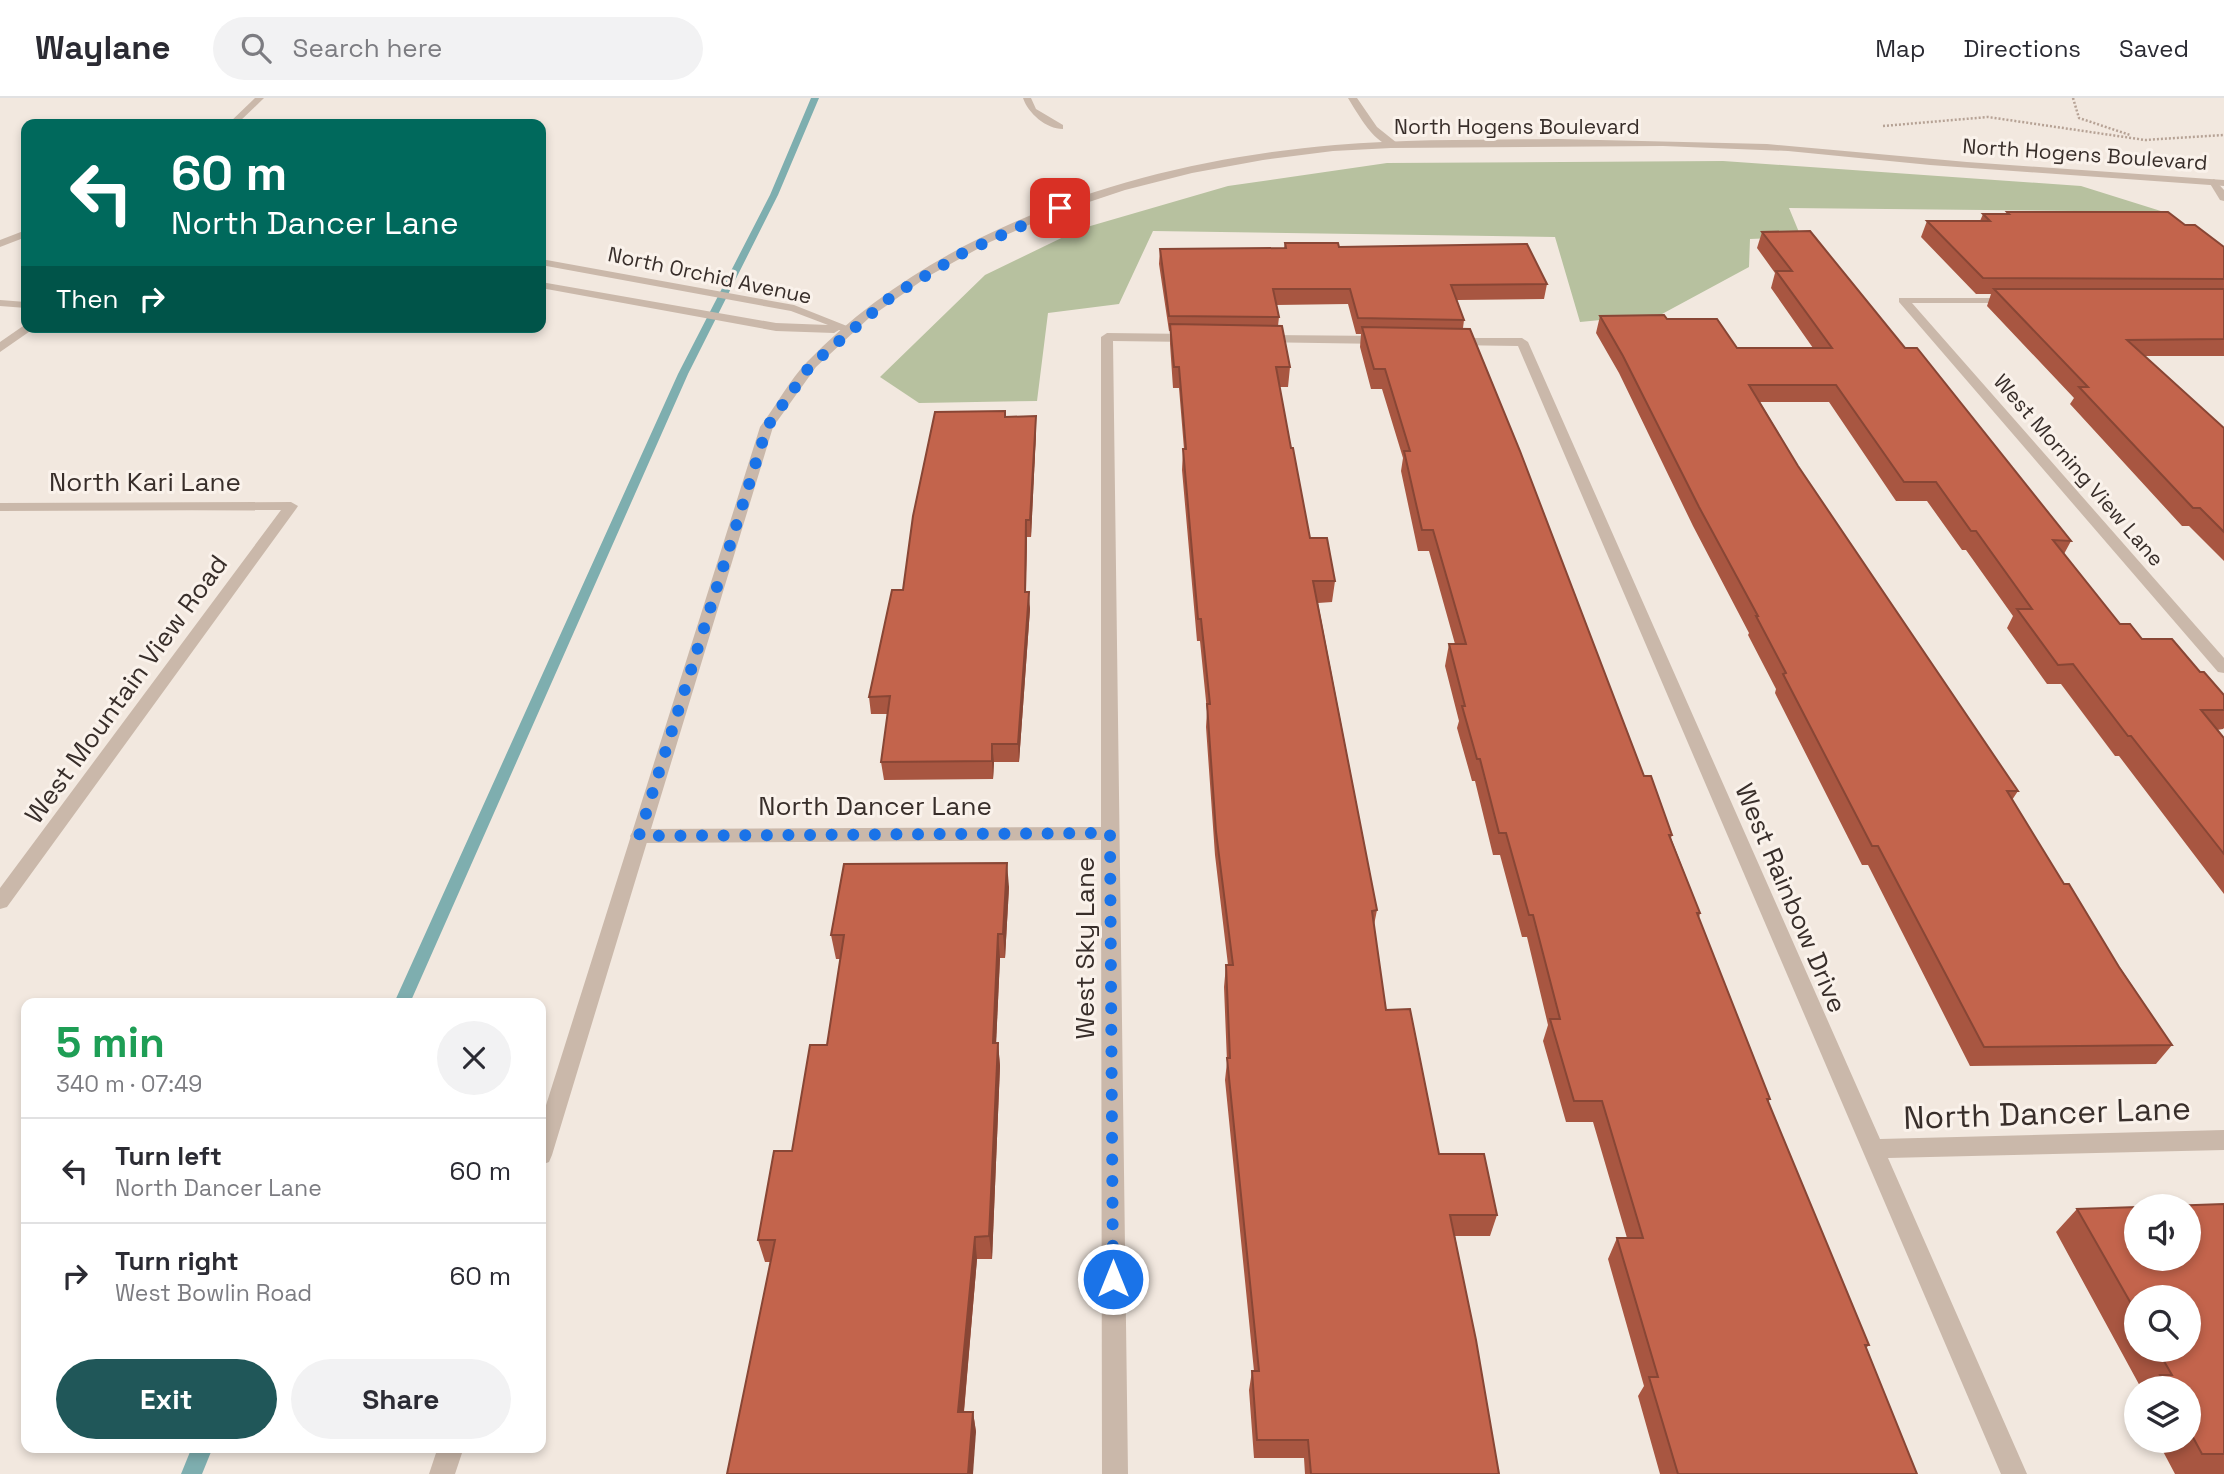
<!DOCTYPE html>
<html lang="en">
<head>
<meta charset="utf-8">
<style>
  body { margin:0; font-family:"Space Grotesk",sans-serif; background:#f2f2f3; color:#2b2b33; height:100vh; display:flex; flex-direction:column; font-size:26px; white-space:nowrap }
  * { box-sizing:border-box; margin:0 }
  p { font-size:23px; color:#7c7c81 }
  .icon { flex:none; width:38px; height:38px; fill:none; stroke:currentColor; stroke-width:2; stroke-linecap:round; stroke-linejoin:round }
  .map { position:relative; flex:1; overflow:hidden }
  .panel { position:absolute; left:21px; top:900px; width:525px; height:455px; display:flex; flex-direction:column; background:#fff; border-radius:14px; box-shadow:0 4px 10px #0003 }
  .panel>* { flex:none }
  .top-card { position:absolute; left:21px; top:21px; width:525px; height:214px; border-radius:14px; box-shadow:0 4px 10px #0003; background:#00695c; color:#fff; overflow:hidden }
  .controls { position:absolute; left:2124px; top:1096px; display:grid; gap:14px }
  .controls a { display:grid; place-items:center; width:77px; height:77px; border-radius:50%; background:#fff; box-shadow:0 4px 10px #0003; font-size:35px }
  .pin { position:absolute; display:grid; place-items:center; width:60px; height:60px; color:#fff; margin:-30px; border-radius:14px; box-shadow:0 4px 10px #0006 }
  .me { position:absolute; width:77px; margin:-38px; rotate:0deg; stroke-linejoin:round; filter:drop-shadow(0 0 5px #0008) }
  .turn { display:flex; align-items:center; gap:24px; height:147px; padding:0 35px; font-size:32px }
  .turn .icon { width:91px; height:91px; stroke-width:2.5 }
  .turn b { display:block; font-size:49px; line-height:60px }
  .then { display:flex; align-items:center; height:66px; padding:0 35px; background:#0003; gap:14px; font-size:26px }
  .round { display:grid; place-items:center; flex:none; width:74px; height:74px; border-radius:37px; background:#f2f2f3 }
  .summary { display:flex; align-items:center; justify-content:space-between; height:119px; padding:0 35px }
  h1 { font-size:42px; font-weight:600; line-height:52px; color:#1e9e55 }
  .primary-button { display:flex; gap:14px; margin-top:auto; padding:14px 35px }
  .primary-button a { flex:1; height:80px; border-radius:42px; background:#205759; color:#fff; font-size:28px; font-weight:600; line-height:80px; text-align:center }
  .primary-button a+a { background:#f2f2f3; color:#2b2b33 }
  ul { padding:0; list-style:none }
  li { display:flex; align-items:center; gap:21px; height:105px; padding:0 35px; border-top:2px solid #e1e1e2 }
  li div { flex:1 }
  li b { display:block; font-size:26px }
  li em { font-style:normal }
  header { display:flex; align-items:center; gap:42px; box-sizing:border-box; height:98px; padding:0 35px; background:#fff; border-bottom:2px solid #e1e1e2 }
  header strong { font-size:33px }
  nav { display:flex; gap:38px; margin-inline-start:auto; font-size:24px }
  .search { width:490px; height:63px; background:#f2f2f3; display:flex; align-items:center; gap:18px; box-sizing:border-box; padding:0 24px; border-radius:38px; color:#7c7c81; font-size:26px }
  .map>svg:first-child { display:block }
</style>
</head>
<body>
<header>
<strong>Waylane</strong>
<div class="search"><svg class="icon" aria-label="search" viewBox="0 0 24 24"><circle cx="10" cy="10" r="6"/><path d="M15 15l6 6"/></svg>Search here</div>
<nav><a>Map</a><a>Directions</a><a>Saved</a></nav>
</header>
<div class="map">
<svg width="2224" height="1376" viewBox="0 0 2224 1376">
  <rect width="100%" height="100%" fill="#f2e8df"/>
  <!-- green -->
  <polygon fill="#b7c19f" points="1723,63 2081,88 2164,114 1789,110 1801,139 1750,141 1749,169 1662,216 1580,224 1555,139 1153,133 1119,206 1048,215 1037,303 919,305 880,279 985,177 1080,131 1228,88 1387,65"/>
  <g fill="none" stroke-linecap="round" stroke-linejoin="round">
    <!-- stream -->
    <g fill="#7eaeaf" fill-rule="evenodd">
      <polygon points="811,0 819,0 778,97 688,276 410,905 394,905 678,276 770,97"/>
      <polygon points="192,1349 213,1349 202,1376 181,1376"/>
    </g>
    <!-- path -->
    <g stroke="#b6a295" stroke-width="2.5" stroke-dasharray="2 2" stroke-linecap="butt">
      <polyline points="2073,0 2079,20 2130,37"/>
      <polyline points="1883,28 1988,19 2145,42 2224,37"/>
    </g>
    <!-- minor -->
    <g fill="#cab8aa" fill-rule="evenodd">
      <polygon points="255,0 264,0 237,26 228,26"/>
      <path d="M1023,0h8l5,11 27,16v4c-17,0 -35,-16 -40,-31z"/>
      <path d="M1348,0h9l20,29 20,16v4c-21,1 -39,-33 -49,-49z"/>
      <polygon points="2214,81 2224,92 2224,103 2220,102 2209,84"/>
      <polygon points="26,132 26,139 0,149 0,142"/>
      <polygon points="541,161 794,207 857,232 851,236 839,232 834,235 776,233 541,190 541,184 776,225 828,227 791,213 541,167"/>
      <polygon points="1899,200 2015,200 2015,204 2011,205 1912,205 2224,560 2224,575 2218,574 1899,204"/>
      <polygon points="0,202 26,204 26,210 0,208"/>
      <polygon points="26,226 26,229 36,229 0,254 0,244"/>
      <polygon points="1107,235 1192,236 1198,240 1192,244 1113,243 1128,1376 1102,1376 1101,742 639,745 633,743 630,738 633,733 639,731 1101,729 1101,239"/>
      <polygon points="1262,237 1384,238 1390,242 1384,246 1258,244 1256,241"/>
      <polygon points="1447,240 1522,240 1528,244 1880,1041 2224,1032 2224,1052 1888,1060 2027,1376 2001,1376 1518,248 1451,247 1447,246"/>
      <polygon points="291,404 298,408 296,411 7,809 0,811 0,790 281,412 0,413 0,405"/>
    </g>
    <!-- tertiary -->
    <g fill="#cab8aa" fill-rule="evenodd">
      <path d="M1558,41l209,5 200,18 257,18v6l-294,-21 -142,-14 -125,-5 -272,2 -58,3 -70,9 -71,13 -67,17 -69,23 -66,29 -63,35 -58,41 -53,49 -43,60 -221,728 -3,7 -8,3v-44l219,-694c16,-21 29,-46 47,-65 134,-139 340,-201 528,-217 74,-6 149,-5 223,-6z"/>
      <polygon points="438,1349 464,1349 455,1376 429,1376"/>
    </g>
  </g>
  <!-- wall -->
  <g fill="#a85641" fill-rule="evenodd">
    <polygon points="2007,114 2185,127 2224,149 2224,258 2145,258 2224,330 2224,463 2189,428 2182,428 2070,306 2074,300 1987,208 1991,196 1976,196 1921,139 1927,123 1980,123 1983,116 2006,116"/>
    <polygon points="1762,134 1905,250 2071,443 2064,456 2120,526 2142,541 2200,574 2224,597 2224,630 2223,631 2217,632 2224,640 2224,796 2119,658 2115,658 2061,586 2047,586 2007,530 2013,518 1966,452 1962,452 1927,403 1896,403 1829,304 1760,304 1798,368 2018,693 2012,702 2064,786 2172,947 2156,966 1970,968 1868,767 1862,767 1775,595 1776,591 1748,537 1749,535 1693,428 1619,275 1596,235 1600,218 1667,221 1737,250 1813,250 1771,190 1775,175 1757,150"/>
    <polygon points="1285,145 1339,149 1547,186 1544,201 1457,202 1464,222 1463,230 1644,678 1672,737 1671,740 1700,815 1699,820 1770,1001 1768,1004 1869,1247 1866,1250 1917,1376 1660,1376 1638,1298 1644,1288 1608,1161 1617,1140 1627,1140 1593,1024 1566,1024 1543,943 1548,927 1527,839 1522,839 1500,757 1493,757 1475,683 1472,683 1457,630 1459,623 1445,568 1449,546 1455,546 1429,453 1418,453 1401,373 1403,360 1382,291 1371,291 1360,249 1361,236 1356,236 1348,206 1276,207 1279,219 1278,228 1290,269 1288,289 1280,289 1291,350 1310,440 1335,483 1332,504 1318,505 1377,812 1374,827 1386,912 1439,1056 1497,1117 1490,1138 1455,1138 1499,1376 1305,1376 1304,1360 1254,1360 1249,1292 1252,1273 1254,1273 1225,982 1227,964 1224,889 1226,867 1228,867 1215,757 1206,629 1207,613 1200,543 1197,543 1182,372 1183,351 1184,351 1179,290 1173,290 1170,246 1170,233 1169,233 1159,166 1160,151 1284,150"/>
    <polygon points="1005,313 1005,319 1036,318 1036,335 1031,439 1027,439 1026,494 1030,511 1019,664 994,664 993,681 884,682 881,664 888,616 871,616 869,599"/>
    <polygon points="1009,789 1005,860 1000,860 996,945 998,945 1000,968 992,1161 977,1161 964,1314 973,1314 976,1334 770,1164 765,1164 758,1142 792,1053 827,947 840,861 836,861 831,837"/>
    <path d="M2224,1106v270h-49l-18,-34h32v-52h-48l-85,-156 21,-23zM2137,1199l52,52h-52z"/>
  </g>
  <!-- shaded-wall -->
  <g fill="#884635">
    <polygon points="1036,318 1036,335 1031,439 1030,422"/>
    <polygon points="1026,422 1027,439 1025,511 1025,494"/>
    <polygon points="1029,494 1030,511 1019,664 1018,646"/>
    <polygon points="992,646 994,664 993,681 992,663"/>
    <polygon points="1007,765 1009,789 1005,860 1003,836"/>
    <polygon points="998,836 1000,860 995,969 993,945"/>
    <polygon points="998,945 1000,968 992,1161 989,1138"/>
    <polygon points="975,1139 977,1161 962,1334 958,1314"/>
    <polygon points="973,1314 976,1334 973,1376 968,1376"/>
  </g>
  <!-- building -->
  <g fill="#c3644c" stroke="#884635" stroke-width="2">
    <polygon points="2007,114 2168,114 2185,127 2195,127 2224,149 2224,181 1983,180 1927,123 1990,123 1983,116 2009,116"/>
    <polygon points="1810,133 1905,250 1917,250 2071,443 2053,442 2120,526 2130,526 2142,541 2172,541 2200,574 2204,574 2224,597 2224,612 2201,612 2224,640 2224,756 2131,638 2128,638 2073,566 2058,567 2017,511 2032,511 1976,433 1971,433 1936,384 1904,384 1836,287 1749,287 1798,368 2018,693 2007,693 2064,786 2069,786 2119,869 2172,947 1984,949 1878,748 1872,748 1783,576 1786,575 1756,518 1758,518 1699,409 1623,258 1600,218 1664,217 1667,221 1717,221 1737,250 1832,250 1776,173 1792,173 1762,134"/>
    <polygon points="1285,145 1338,145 1339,149 1527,146 1547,186 1451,187 1464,222 1358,220 1350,191 1273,191 1279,219 1169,218 1160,151 1286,150"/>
    <polygon points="1994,191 2224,191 2224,241 2127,242 2224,330 2224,434 2200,410 2193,410 2079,289 2088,289"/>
    <polygon points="1170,226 1282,228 1290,269 1276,269 1291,350 1293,350 1310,440 1327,440 1335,483 1313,483 1377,812 1372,813 1386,912 1410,911 1439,1056 1484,1056 1497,1117 1450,1117 1476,1242 1499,1376 1311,1376 1308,1342 1257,1342 1252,1273 1259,1273 1227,960 1230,960 1226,867 1233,867 1216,734 1207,606 1210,606 1201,521 1198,521 1183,351 1186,351 1179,269 1174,269"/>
    <polygon points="1362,229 1470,231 1520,353 1644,678 1651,678 1672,737 1669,737 1700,815 1697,815 1770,1001 1767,1001 1869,1247 1865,1247 1917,1376 1678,1376 1649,1279 1658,1279 1617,1140 1643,1140 1602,1003 1574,1003 1550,921 1560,921 1533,817 1529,817 1506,735 1499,735 1480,661 1477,661 1462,608 1465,608 1449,546 1466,546 1433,432 1422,432 1404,353 1410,353 1385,271 1374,271"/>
    <polygon points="1005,313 1005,319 1036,318 1030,422 1026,422 1025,494 1029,494 1018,646 992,646 992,663 881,664 890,598 869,599 892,492 903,492 913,418 935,314"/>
    <polygon points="1007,765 1003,836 998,836 993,945 998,945 989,1138 975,1139 958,1314 973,1314 968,1376 727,1376 775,1142 758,1142 774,1053 792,1053 810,947 827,947 844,837 831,837 844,766"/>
    <polygon points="2224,1106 2224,1356 2202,1356 2189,1332 2189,1290 2167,1290 2160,1277 2172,1277 2157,1251 2189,1251 2189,1199 2137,1199 2137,1216 2077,1111 2137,1109 2137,1160 2189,1160 2189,1108 2167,1108"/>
  </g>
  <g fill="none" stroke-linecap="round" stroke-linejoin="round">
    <!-- route -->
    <polyline stroke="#1a73e8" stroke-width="12" stroke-dasharray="0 21.6" points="1060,110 963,155 892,198 810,268 767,329 639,738 1110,735 1113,1181"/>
  </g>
  <g text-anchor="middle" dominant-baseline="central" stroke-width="6" stroke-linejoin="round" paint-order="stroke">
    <!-- far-street labels -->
    <g font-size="21" fill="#382e2a" stroke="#faf2eb">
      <text x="1517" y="28">North Hogens Boulevard</text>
      <text transform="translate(2085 56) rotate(4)">North Hogens Boulevard</text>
      <text transform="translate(710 177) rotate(12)">North Orchid Avenue</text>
      <text transform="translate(2079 372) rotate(49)">West Morning View Lane</text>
    </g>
    <!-- street labels -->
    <g font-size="26" fill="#382e2a" stroke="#faf2eb">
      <text x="145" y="384">North Kari Lane</text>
      <text transform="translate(126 591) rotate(-54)">West Mountain View Road</text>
      <text x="875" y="708">North Dancer Lane</text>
      <text transform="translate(1791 800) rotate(67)">West Rainbow Drive</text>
      <text transform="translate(1085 850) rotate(-90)">West Sky Lane</text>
    </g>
    <!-- near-street labels -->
    <g font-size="32" fill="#382e2a" stroke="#faf2eb">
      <text transform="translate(2047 1015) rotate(-2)">North Dancer Lane</text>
    </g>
  </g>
</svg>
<div class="controls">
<a><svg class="icon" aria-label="sound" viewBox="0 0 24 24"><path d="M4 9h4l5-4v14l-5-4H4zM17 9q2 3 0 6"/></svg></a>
<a><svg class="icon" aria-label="search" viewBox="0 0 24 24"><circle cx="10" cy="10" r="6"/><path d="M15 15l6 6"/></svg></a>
<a><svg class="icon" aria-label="layers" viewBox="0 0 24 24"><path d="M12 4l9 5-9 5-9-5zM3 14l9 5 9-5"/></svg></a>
</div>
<div class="pin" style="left:1060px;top:110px;background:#d93025"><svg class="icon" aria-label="arrive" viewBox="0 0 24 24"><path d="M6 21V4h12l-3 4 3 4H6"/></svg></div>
<svg class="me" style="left:1113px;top:1181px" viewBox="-20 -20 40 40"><circle r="17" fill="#1a73e8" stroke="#fff" stroke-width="3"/><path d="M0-11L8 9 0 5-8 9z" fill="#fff"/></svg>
<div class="top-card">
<div class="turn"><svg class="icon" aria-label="left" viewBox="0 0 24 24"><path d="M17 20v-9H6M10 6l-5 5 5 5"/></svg><div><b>60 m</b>North Dancer Lane</div></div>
<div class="then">Then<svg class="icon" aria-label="right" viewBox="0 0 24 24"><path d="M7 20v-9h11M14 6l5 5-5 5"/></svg></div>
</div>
<section class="panel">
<div class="summary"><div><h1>5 min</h1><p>340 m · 07:49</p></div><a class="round"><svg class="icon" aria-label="close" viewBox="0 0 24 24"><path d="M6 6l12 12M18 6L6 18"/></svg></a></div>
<ul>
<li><svg class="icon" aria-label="left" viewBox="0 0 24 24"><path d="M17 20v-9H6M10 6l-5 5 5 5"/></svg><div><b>Turn left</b><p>North Dancer Lane</p></div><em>60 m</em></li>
<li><svg class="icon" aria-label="right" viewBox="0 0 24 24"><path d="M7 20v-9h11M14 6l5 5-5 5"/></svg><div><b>Turn right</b><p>West Bowlin Road</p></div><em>60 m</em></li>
</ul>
<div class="primary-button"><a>Exit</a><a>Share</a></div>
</section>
</div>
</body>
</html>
